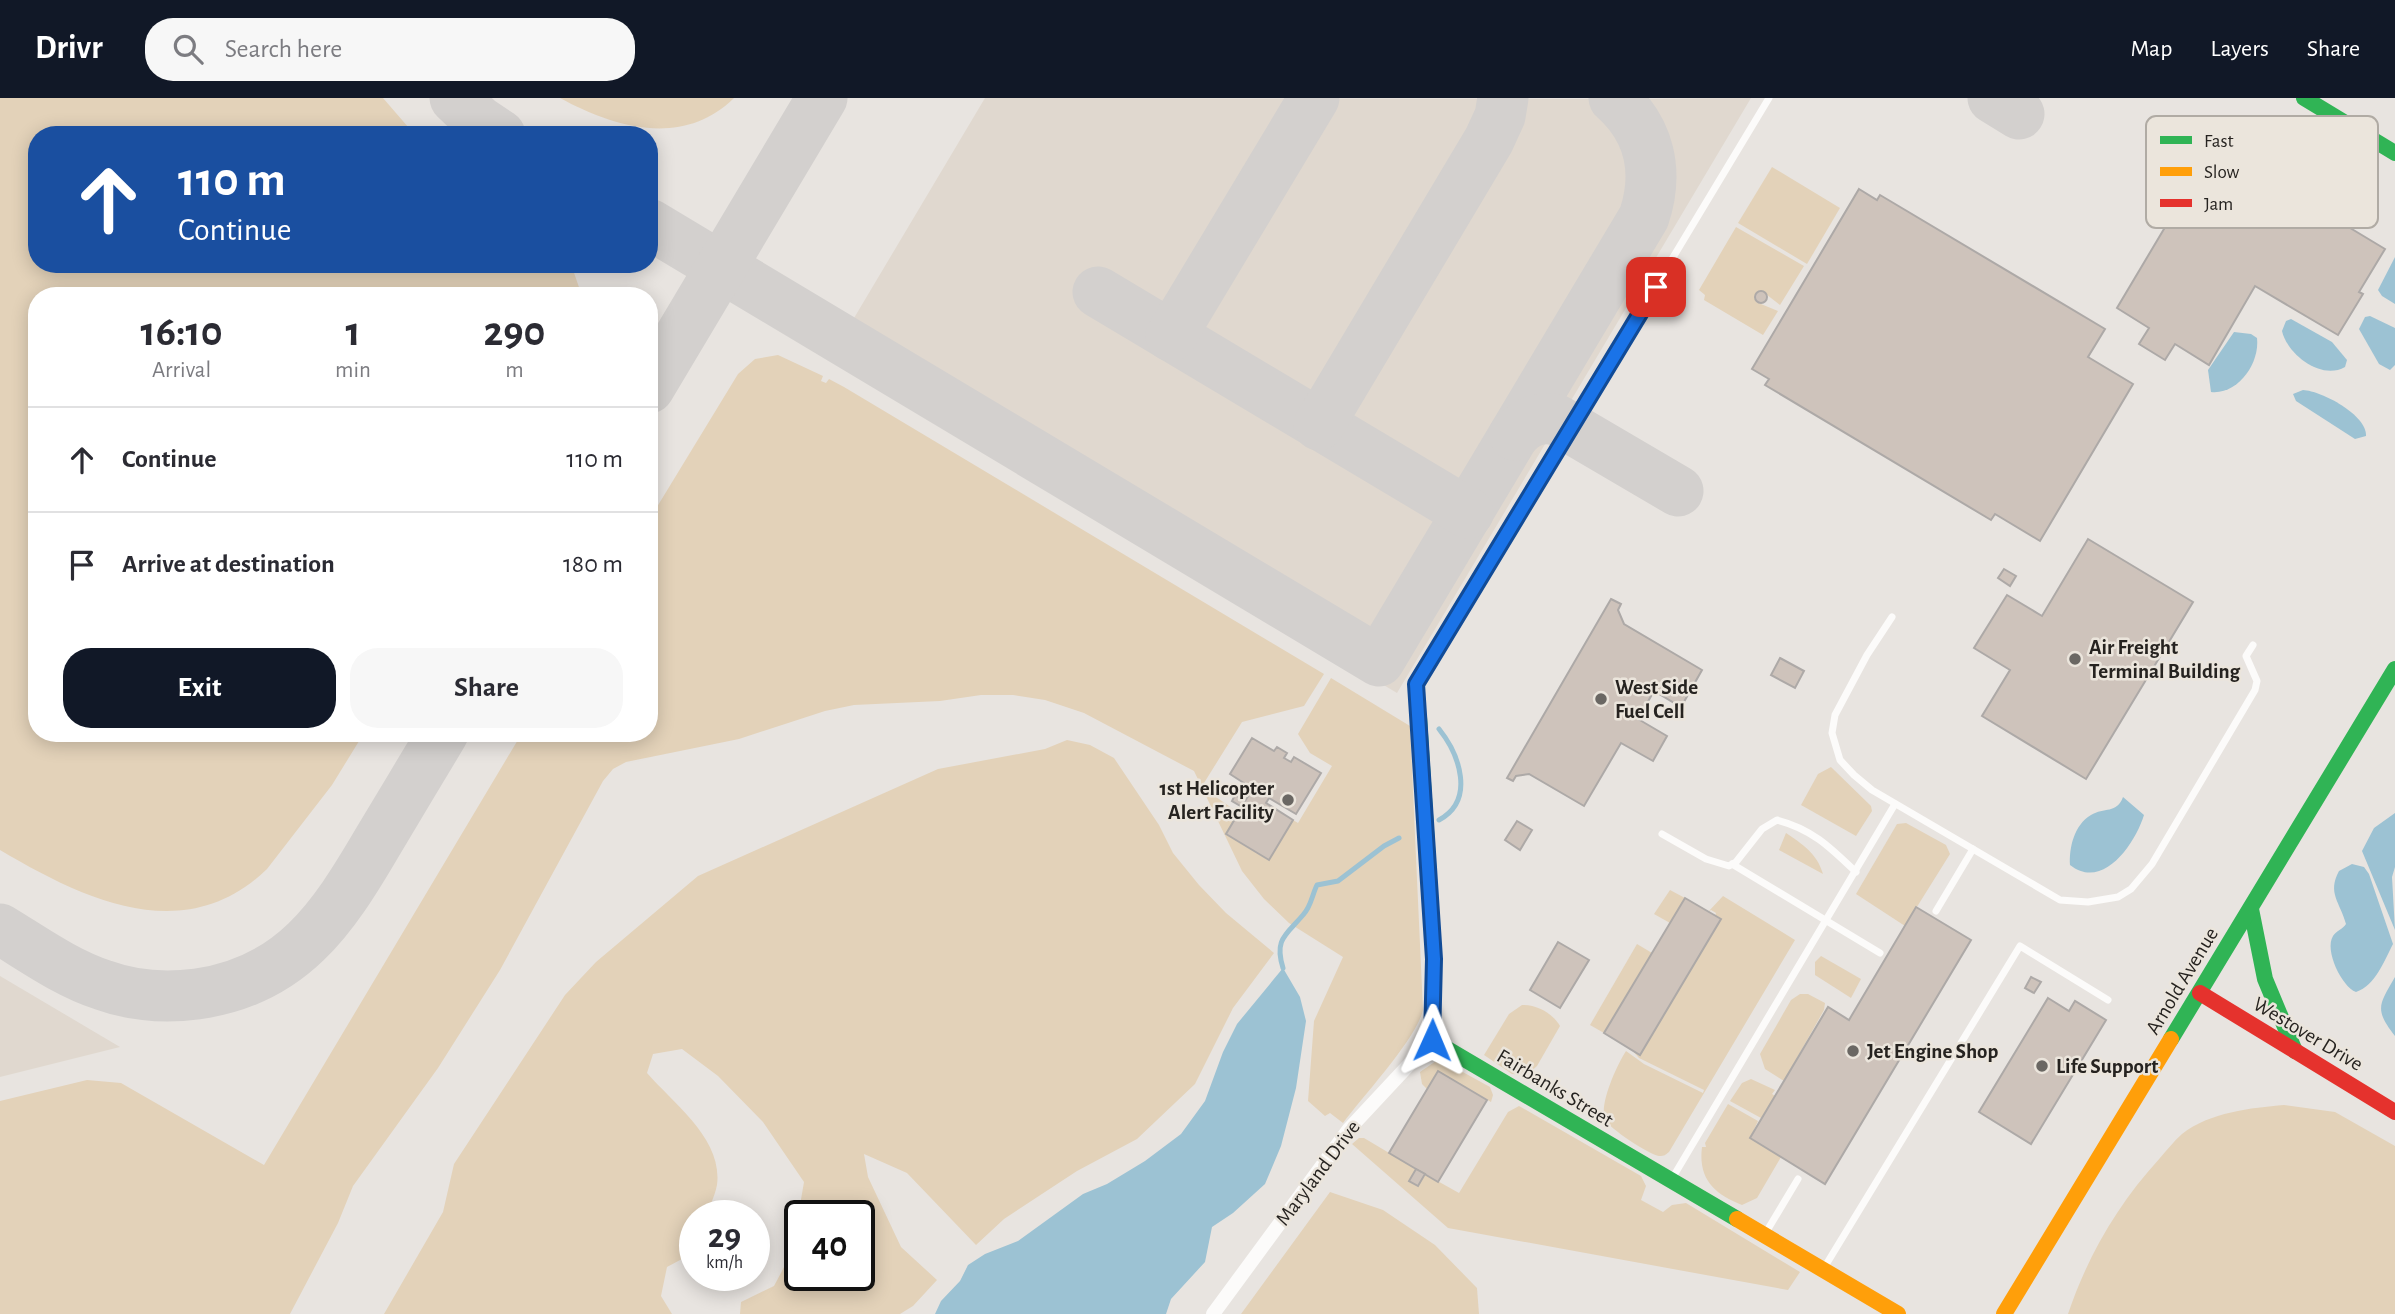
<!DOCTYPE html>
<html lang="en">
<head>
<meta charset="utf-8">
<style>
  body { margin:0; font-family:"Alegreya Sans",sans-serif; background:#f7f7f7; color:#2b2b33; height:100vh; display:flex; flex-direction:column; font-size:26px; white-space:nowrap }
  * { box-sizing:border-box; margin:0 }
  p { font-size:23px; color:#7c7c81 }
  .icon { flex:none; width:38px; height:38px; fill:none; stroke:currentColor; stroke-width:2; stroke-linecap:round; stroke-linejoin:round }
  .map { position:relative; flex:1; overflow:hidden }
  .side { position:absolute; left:28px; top:189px; width:630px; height:455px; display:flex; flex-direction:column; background:#fff; border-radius:28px; box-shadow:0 4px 18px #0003 }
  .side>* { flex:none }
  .top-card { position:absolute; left:28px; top:28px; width:630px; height:147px; border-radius:28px; box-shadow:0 4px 18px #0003; background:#1a4fa0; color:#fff; overflow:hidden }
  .speed { position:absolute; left:679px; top:1102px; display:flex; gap:14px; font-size:35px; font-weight:700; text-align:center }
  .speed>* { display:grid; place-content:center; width:91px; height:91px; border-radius:50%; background:#fff; box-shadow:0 4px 18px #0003; line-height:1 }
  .speed small { font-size:18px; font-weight:400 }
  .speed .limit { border:4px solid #111; border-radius:10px; background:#fff; color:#111 }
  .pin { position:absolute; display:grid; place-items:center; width:60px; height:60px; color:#fff; margin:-30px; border-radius:14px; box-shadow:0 4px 10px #0006 }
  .me { position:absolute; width:77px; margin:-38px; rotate:1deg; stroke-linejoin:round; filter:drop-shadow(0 0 5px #0008) }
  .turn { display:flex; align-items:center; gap:24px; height:147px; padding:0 35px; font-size:32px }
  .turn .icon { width:91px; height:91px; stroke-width:2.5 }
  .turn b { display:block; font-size:49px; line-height:60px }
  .eta { display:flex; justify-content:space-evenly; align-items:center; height:119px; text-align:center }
  .eta b { font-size:42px; font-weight:700; line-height:49px }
  .cta { display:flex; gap:14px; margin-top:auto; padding:14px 35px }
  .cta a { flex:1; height:80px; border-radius:28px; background:#111827; color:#fff; font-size:28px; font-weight:700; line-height:80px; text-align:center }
  .cta a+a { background:#f7f7f7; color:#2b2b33 }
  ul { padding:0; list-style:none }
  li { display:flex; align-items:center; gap:21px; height:105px; padding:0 35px; border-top:2px solid #e1e1e2 }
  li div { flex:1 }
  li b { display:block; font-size:26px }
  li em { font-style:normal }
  header { display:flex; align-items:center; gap:42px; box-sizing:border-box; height:98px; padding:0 35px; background:#111827; color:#fff }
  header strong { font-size:33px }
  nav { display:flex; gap:38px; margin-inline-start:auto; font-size:24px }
  .search { width:490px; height:63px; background:#f7f7f7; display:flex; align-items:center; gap:18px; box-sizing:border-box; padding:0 24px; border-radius:28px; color:#7c7c81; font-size:26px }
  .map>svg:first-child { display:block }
</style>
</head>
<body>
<header>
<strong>Drivr</strong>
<div class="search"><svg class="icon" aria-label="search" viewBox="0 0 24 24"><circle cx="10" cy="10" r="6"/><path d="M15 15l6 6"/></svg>Search here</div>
<nav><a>Map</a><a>Layers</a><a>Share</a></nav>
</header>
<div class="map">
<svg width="2395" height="1216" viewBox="0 0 2395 1216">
  <rect width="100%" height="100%" fill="#e8e4e0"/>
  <!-- built -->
  <g fill="#e0d8cf">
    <polygon points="985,0 1617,1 1751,0 1397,595 832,257"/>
    <polygon points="0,878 120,949 0,979"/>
  </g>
  <!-- green -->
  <g fill="#e3d2b9" fill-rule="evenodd">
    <path d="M0,0h383l32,37h-378v129h534l11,32h-545v437h327l-32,52 -65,84c-82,80 -184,30 -267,-19z"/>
    <path d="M560,0h174c-51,50 -119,30 -174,0z"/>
    <polygon points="1772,69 1840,110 1807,166 1738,125"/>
    <polygon points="1736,129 1804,168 1780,207 1762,193 1757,194 1756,204 1778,213 1763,237 1704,202 1705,197 1699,192"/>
    <path d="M778,257l45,21 -2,5 5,2 3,-4 15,8 480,287 -20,32 -62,16 -38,61 2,7 33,23 -13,21 42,26 25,-40 5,3 34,-57 -22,-13 -12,-19 33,-56 79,48 13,284c-6,28 -60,86 -80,113l-13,-10 -5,3 -17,-15 6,-80 29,-64 -54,-34 -25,-24 -22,-28 -48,-100 -110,-58 -39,-13 -32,-5h-32l-41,6 -86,4 -29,6 -86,28 -113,23 -13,7 -10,12 -103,189 -62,98 -85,118 -15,37 -48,91h-290v-213l87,-21 34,3 143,82 258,-432h127v-213l89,-146 17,-15z"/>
    <path d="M1067,642l23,5 24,13 45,67 14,28 26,32 27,28 48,40 -41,55 -38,76 -58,55 -60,32 -73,48 -28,26 -69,-72 -43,-19 4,23 33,70 36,33 -24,26 -13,8h-160l1,-12 33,-16 18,-34 12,-70 -41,-60 -45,-46 -36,-27 -29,5 -6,19c27,31 76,66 70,112 -2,10 -7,21 -11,31h-11v36l-28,15 -6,29 11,18h-288l59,-102 11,-48 111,-169 31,-33 102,-86 240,-107 107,-20zM800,1118h59v60h-59z"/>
    <polygon points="1831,669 1871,708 1872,713 1856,738 1801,707 1818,676"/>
    <polygon points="1906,725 1946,747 1950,756 1905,828 1856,796 1897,726"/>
    <path d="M1786,735c16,11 31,20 37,41l-44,-24z"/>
    <polygon points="1670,792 1685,800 1670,825 1654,816"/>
    <path d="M1723,798l72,44 -126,212c-4,3 -4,4 -10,4 -9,-1 -51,-28 -54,-37 -6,-15 12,-54 21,-68l18,13 59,29 1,-3 -65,-32 -7,-8 8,4 80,-134 -5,-4 1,-3 -5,-3 -3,2z"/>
    <polygon points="1637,846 1652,855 1604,935 1590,927"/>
    <polygon points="1821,858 1861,881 1851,900 1815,877 1815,864"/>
    <polygon points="1800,896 1808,896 1825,905 1824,912 1784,983 1765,971 1760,956 1791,902"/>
    <path d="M1522,907c15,-1 31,9 38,21l-23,40 -10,9 -15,-1 -28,-19 25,-41z"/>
    <polygon points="1439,961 1490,989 1493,997 1491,1004 1438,973 1427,991 1422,986 1420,974"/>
    <polygon points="1751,981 1775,992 1772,996 1775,998 1761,1020 1730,1003 1742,985"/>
    <path d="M1728,1006l30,17 -8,17 31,19 -24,41 -15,7c-28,-11 -44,-26 -40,-58h4l-1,-4z"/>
    <path d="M2284,1007l51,7 60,34v168h-327c20,-59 50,-110 92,-156 7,-8 14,-17 22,-24 28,-22 69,-26 102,-29z"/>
    <polygon points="1519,1008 1641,1078 1646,1088 1641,1102 1663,1114 1672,1107 1686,1105 1800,1174 1788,1192 1448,1130 1352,1046 1359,1040 1364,1040 1416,1071 1409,1083 1418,1088 1425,1076 1459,1095 1508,1014"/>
    <polygon points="1330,1094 1383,1112 1435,1147 1477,1190 1479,1216 1241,1216"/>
  </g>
  <!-- water -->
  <g fill="#9cc2d3">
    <polygon points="2395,159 2395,206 2382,198 2378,192"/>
    <polygon points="2370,218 2395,230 2395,267 2390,272 2379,266 2359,231 2365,219"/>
    <path d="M2291,221l41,23 15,18 -2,7c-24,14 -58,-13 -63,-36l4,-10z"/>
    <path d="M2234,234l17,2 6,4c3,25 -19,57 -46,54l-3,-22z"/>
    <path d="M2303,292c19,1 64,25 63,46l-11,3 -59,-38 -3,-7z"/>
    <path d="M2123,699l21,18c-9,29 -41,76 -74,50 -1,-17 4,-40 21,-50 13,-8 26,-1 32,-18z"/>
    <polygon points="2395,715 2395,769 2392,779 2395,832 2362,753 2374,730"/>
    <path d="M2352,766l12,3 5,7 24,70c-9,17 -17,41 -37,48 -14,-5 -32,-42 -23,-56 3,-5 10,-7 13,-12 -6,-22 -19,-31 -7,-53z"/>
    <polygon points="1283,870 1300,899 1306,923 1296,990 1281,1048 1265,1086 1233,1115 1212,1129 1205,1164 1171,1201 1166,1216 935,1216 941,1203 960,1183 968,1167 985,1156 1018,1143 1083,1096 1107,1086 1145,1063 1181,1036 1205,1003 1223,954 1237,926"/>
    <path d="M2395,879v59c-21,-27 -16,-31 0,-59z"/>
  </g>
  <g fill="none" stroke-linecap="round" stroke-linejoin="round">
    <!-- stream -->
    <g stroke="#9cc2d3" stroke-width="5">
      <path d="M1439,631c20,25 37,71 0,91"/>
      <path d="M1283,870c-9,-29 3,-33 20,-53 8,-8 9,-20 14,-30l21,-4 46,-35 15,-8"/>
    </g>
    <!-- taxiway -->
    <g stroke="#d3d0ce" stroke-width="51">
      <polyline points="455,0 479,23 500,37"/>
      <polyline points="1993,0 2019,16"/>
      <path d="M649,126l730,437 265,-444c15,-45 6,-87 -30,-119"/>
      <polyline points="1098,194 1468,415"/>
      <polyline points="1171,238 1314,0"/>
      <polyline points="649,290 822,0"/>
      <polyline points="1319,327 1489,42 1500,18 1503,0"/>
      <path d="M1514,337c12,-13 25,-19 43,-15l121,71"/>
      <path d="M0,831c33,20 66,44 103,56 30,11 63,13 94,9 95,-13 136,-76 180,-151 22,-37 44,-73 66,-110"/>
    </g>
  </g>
  <!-- building -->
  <g fill="#cec3bb" stroke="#ada9a7" stroke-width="2">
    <polygon points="2224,54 2385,151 2359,194 2363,196 2338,237 2255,188 2209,267 2175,246 2165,262 2139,246 2149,230 2117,210 2183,99 2178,96 2188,79 2204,88"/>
    <polygon points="1859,91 1877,102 1880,97 2105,231 2088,259 2133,286 2040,443 1995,416 1991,422 1765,287 1769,281 1752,271"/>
    <circle cx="1761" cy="199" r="6"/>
    <polygon points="2088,441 2193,504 2086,681 1982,618 2010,572 1974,550 2007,497 2042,518"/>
    <polygon points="2004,471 2016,478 2010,488 1998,480"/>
    <polygon points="1611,501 1621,506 1618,512 1624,526 1702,572 1681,609 1654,593 1638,621 1667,638 1653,663 1621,645 1584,708 1529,676 1516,678 1513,683 1507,680"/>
    <polygon points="1780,560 1804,573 1795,590 1771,577"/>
    <polygon points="1252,640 1274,653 1277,649 1287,655 1284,660 1291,664 1294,659 1321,675 1296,716 1269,700 1266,705 1293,722 1269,762 1226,736 1242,709 1232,703 1235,697 1245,703 1253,691 1230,676"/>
    <polygon points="1517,723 1532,732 1520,752 1505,742"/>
    <polygon points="1685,800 1721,821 1640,957 1604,935"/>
    <polygon points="1916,809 1971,842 1825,1086 1750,1040 1828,909 1849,922"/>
    <polygon points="1558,844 1589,862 1560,910 1530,892"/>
    <polygon points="2031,879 2041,884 2034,895 2025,890"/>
    <polygon points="2048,900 2069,913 2075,903 2106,922 2031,1046 1979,1014"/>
    <polygon points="1438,973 1487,1002 1438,1084 1389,1055"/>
    <polygon points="1416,1071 1425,1076 1418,1088 1409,1083"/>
  </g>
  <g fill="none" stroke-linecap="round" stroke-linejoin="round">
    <!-- lane -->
    <g stroke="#fcfbfa" stroke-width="7">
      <polyline points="1892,519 1867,557 1835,617 1832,635 1840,662 1854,677 1872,692 2060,802 2088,804 2118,799 2131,791 2152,766 2255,592 2257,583 2246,558 2253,547"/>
      <polyline points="1419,615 1416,586 1769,0"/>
      <path d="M1662,736l44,25 23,7 7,-4 26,-33 15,-9c35,9 53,27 79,52"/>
      <polyline points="1732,766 1880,855"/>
      <polyline points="1936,813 1973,751"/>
      <polyline points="1673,1079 1895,706"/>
      <polyline points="1765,1136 1798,1081"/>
      <polyline points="1824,1170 2020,848 2108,902"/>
    </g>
    <!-- street -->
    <polyline stroke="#fcfbfa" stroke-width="14" points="1213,1216 1349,1031 1432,942"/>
    <!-- fast -->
    <g stroke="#30b455" stroke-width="16">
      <polyline points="2304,0 2395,55"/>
      <polyline points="1419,619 1434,861 1432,942 1737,1121"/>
      <polyline points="2251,811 2265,881 2295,953"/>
      <polyline points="2171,941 2395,571"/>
    </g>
    <!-- slow -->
    <g stroke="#ff9f0a" stroke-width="16">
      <polyline points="1737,1121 1898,1216"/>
      <polyline points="2004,1216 2171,941"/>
    </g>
    <!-- jam -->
    <polyline stroke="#e5322d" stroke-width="16" points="2200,895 2395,1014"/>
  </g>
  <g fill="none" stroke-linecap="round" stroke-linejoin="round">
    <defs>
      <polyline id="route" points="1432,942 1434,861 1416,586 1656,189"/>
    </defs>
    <!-- route casing -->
    <use href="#route" stroke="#114b97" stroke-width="18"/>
    <!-- route -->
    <use href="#route" stroke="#1a73e8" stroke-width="12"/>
  </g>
  <!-- markers -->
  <g fill="#6a6763" stroke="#ebe5dc" stroke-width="2.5">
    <circle cx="2075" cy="561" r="7"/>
    <circle cx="1601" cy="601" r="7"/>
    <circle cx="1288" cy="702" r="7"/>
    <circle cx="1853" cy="953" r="7"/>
    <circle cx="2042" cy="968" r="7"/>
  </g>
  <g text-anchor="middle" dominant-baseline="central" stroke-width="5" stroke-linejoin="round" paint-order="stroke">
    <!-- poi labels -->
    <g font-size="21" font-weight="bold" fill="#262320" stroke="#ebe5dc" text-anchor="start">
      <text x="2089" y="549">Air Freight<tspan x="2089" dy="24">Terminal Building</tspan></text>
      <text x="1615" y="589">West Side<tspan x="1615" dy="24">Fuel Cell</tspan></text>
      <text x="1274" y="690" text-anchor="end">1st Helicopter<tspan x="1274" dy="24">Alert Facility</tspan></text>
      <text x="1867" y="953">Jet Engine Shop</text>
      <text x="2056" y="968">Life Support</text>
    </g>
    <!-- street labels -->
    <g font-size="21" fill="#262320" stroke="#ebe5dc">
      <text transform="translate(2182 883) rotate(-59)">Arnold Avenue</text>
      <text transform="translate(2308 936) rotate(31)">Westover Drive</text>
      <text transform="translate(1555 990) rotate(31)">Fairbanks Street</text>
      <text transform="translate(1318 1075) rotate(-53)">Maryland Drive</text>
    </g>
  </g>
  <!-- legend -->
  <rect x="2146" y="18" width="232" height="112" rx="10" fill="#ebe5dc" stroke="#b0aba4" stroke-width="2"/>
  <rect x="2160" y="38" width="32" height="8" fill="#30b455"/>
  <rect x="2160" y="69" width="32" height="9" fill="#ff9f0a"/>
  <rect x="2160" y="101" width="32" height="8" fill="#e5322d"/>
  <g font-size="19" fill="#262320">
    <text x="2204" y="49">Fast</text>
    <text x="2204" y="80">Slow</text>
    <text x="2204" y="112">Jam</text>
  </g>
</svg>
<div class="speed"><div>29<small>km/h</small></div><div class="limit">40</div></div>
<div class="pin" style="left:1656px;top:189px;background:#d93025"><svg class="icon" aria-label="arrive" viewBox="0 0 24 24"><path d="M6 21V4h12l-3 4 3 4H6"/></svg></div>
<svg class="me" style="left:1432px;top:942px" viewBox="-20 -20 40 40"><path d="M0-17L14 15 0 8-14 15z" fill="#1a73e8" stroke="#fff" stroke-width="4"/></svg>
<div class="top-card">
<div class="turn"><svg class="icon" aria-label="ahead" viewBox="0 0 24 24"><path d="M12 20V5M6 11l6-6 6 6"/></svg><div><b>110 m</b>Continue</div></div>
</div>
<section class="side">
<div class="eta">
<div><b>16:10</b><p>Arrival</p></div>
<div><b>1</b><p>min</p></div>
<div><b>290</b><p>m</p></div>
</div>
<ul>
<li><svg class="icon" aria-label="ahead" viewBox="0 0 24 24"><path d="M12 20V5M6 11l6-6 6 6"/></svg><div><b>Continue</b></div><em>110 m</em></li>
<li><svg class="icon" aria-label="arrive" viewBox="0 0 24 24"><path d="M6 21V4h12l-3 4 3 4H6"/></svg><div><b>Arrive at destination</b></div><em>180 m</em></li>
</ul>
<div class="cta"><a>Exit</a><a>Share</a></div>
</section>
</div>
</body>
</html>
